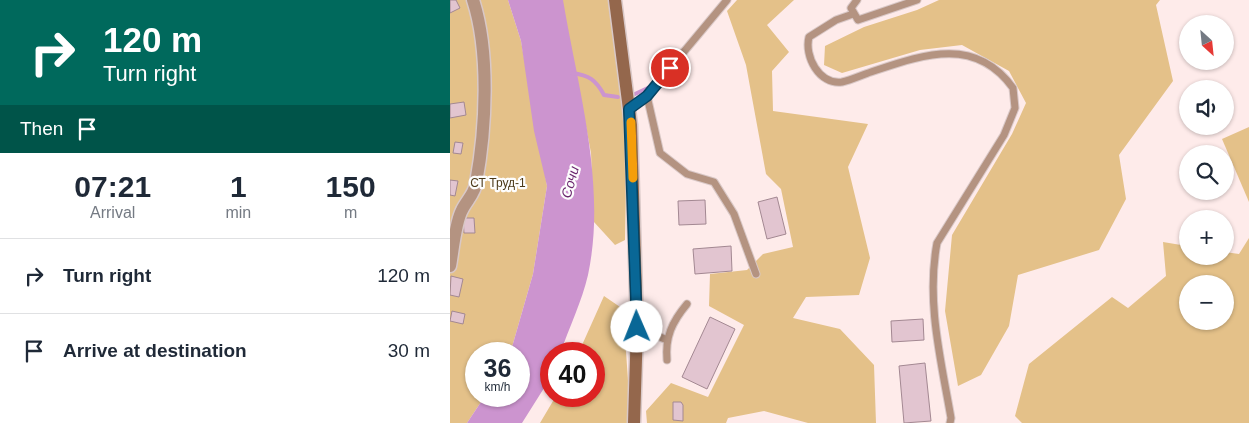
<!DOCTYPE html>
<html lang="en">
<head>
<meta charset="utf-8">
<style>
  body { margin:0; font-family:Arial,sans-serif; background:#f2f2f3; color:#1f2937; height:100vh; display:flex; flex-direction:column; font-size:19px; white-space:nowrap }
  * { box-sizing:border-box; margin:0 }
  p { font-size:16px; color:#747a83 }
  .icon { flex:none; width:28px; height:28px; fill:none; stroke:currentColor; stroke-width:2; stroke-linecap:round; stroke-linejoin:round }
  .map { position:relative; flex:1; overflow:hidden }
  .panel { display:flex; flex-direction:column; background:#fff; width:450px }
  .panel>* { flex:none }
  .banner { background:#00695c; color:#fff; overflow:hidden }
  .needle { width:32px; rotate:153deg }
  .controls { position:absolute; left:729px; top:15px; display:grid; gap:10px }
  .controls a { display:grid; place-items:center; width:55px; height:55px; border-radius:50%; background:#fff; box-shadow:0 1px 4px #0004; font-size:25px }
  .speed { position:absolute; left:15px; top:342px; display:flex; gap:10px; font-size:25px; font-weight:700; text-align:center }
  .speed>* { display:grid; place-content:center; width:65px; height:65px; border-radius:50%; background:#fff; box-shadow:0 1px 4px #0004; line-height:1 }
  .speed small { font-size:12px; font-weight:400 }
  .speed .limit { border:8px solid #d22; background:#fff; color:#111 }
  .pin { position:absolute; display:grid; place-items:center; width:42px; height:42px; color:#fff; margin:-21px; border:2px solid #fff; border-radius:50%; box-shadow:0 1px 5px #0007 }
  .me { position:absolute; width:55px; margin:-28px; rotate:359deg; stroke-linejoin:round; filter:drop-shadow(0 0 4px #0008) }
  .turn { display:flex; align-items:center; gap:18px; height:105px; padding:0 20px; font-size:22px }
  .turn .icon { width:65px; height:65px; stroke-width:2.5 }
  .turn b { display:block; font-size:35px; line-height:42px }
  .then { display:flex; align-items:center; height:48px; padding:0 20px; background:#0003; gap:10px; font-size:19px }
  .eta { display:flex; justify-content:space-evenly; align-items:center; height:85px; text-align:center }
  .eta b { font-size:30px; font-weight:800; line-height:35px }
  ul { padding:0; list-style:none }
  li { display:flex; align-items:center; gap:15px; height:75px; padding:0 20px; border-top:1px solid #e0e1e3 }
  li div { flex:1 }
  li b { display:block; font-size:19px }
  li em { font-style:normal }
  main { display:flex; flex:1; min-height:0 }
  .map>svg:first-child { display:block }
</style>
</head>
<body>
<main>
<section class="panel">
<div class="banner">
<div class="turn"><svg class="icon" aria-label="right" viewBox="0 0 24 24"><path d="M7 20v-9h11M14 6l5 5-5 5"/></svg><div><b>120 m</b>Turn right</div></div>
<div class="then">Then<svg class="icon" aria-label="arrive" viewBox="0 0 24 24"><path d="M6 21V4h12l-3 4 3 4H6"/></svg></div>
</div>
<div class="eta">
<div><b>07:21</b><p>Arrival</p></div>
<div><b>1</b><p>min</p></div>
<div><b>150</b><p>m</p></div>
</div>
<ul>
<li><svg class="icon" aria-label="right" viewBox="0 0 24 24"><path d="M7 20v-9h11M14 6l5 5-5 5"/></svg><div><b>Turn right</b></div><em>120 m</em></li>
<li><svg class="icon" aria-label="arrive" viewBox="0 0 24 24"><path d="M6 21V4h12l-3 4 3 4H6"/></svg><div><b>Arrive at destination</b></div><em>30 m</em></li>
</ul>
</section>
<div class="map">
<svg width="799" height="423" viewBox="0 0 799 423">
  <rect width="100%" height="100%" fill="#feebea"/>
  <!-- green -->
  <g fill="#e4c189" fill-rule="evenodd">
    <polygon points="0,0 58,0 71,41 97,186 83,274 60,354 26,354 26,396 35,396 17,423 0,423"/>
    <polygon points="112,0 158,0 177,136 175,240 165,245 144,222 141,153"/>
    <polygon points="287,0 344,0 317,25 339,52 322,71 323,111 418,124 398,167 420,258 409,295 356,297 343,318 390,329 424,365 426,423 358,423 314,411 278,418 276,423 197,423 196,411 221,383 258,397 294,325 259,306 260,274 297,270 313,254 343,247 331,189 316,174 296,65 277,11"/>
    <polygon points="489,0 710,0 706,5 723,81 669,155 676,199 649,250 568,275 559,326 531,375 508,386 495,311 502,235 562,134 576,103 559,71 512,45 470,50 392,73 374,65 375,46 414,27 467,10"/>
    <polygon points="799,127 799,202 772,139"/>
    <path d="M799,238v185h-227l-7,-7 14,-52 83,-67 16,11 38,-32 -3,-34 24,4 1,10h37v-4l14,2zM738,284h37v37h-37z"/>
    <polygon points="154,296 173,309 181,423 90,423 106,396 144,396 144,354 128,354"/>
  </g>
  <!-- water -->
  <path fill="#cc94cf" d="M58,0h55c15,89 44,185 25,275 -6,26 -19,53 -28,79h-9v23l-29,46h-55l18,-27h34v-42h-9l23,-80 14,-88 -13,-55 -13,-90z"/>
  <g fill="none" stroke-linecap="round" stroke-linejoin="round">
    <!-- stream -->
    <g stroke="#cc94cf" stroke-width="4">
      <path d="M122,73c17,2 24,7 32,22l14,2"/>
      <polyline points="185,94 202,86"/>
    </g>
  </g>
  <!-- building -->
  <g fill="#e2c5d0" stroke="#a38892">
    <polygon points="0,0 6,0 10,8 0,13"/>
    <polygon points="14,102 16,115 0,118 0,104"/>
    <polygon points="5,142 13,143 11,154 3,153"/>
    <polygon points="0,180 8,181 5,196 0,195"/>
    <polygon points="327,197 336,234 317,239 308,202"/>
    <polygon points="255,200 256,224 229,225 228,201"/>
    <polygon points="13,218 24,218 25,233 14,233"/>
    <polygon points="281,246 282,271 245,274 243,249"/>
    <polygon points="1,276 13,279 9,297 0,295"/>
    <polygon points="2,311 15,314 13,324 0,321"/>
    <polygon points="260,317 285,329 257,389 232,377"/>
    <polygon points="473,319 474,340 442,342 441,321"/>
    <polygon points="475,363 481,421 454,423 449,366"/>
    <polygon points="223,402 231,402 233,405 233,421 223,420"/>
  </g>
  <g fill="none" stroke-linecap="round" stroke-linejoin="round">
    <defs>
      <g id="lane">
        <polyline points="407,0 401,8 408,20 467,0"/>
        <path d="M403,14l-17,6 -27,17c-5,19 10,48 33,45 9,-2 20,-7 29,-10 51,-17 104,-37 142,16l2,20 -11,27 -67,108c-11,59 4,117 14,175l-1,5"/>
        <polyline points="197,96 210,153 237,174 264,182 284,214 306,274"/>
        <polyline points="179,109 197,96 277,0"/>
        <polyline points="187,327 217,340"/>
        <path d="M217,360c-2,-23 5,-38 20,-56"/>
      </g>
      <path id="street" d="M0,266c3,-16 5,-43 12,-56 5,-10 13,-17 14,-27 10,-54 14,-131 -3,-183"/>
      <polyline id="secondary" points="165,0 181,125 187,327 184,423"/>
    </defs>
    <!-- lane casing -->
    <use href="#lane" stroke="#d9c8c7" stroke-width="9"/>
    <!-- street casing -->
    <use href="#street" stroke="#d9c8c7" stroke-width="15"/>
    <!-- secondary casing -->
    <use href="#secondary" stroke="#d9c8c7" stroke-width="15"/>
    <!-- lane -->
    <use href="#lane" stroke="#b49381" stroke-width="7"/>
    <!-- street -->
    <use href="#street" stroke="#b49381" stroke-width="12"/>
    <!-- secondary -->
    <use href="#secondary" stroke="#94674c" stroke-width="12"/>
  </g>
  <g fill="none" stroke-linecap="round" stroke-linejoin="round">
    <defs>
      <polyline id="route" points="187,327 179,109 197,96 220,68"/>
    </defs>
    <!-- route casing -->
    <use href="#route" stroke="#064362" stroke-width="12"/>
    <!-- route -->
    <use href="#route" stroke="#096796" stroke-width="9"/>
    <!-- slow -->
    <polyline stroke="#f59e0b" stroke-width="9" points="181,122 183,178"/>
  </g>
  <g text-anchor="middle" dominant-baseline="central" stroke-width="4.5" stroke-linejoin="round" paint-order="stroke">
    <!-- park labels -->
    <g font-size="12" fill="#4b3919" stroke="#fdfdfd">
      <text x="48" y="183">СТ Труд-1</text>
    </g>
    <!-- water labels -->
    <g font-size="14" font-style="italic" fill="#6b286f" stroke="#fdfdfd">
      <text transform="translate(120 182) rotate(-74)">Сочи</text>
    </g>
  </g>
</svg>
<div class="controls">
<a><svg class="needle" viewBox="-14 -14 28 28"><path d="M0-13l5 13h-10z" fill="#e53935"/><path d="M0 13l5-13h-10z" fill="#747a83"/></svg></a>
<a><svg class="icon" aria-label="sound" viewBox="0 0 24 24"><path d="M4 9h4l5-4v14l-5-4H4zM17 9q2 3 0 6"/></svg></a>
<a><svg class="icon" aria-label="search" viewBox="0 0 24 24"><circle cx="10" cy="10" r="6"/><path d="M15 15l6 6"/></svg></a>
<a>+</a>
<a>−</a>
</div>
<div class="speed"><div>36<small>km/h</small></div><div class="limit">40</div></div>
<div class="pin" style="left:220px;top:68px;background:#d93025"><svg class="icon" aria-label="arrive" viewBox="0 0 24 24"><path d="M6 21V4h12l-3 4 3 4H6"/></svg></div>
<svg class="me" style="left:187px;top:327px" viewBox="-20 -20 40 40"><circle r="19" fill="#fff"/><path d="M0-13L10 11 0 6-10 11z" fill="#096796"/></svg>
</div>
</main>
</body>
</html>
